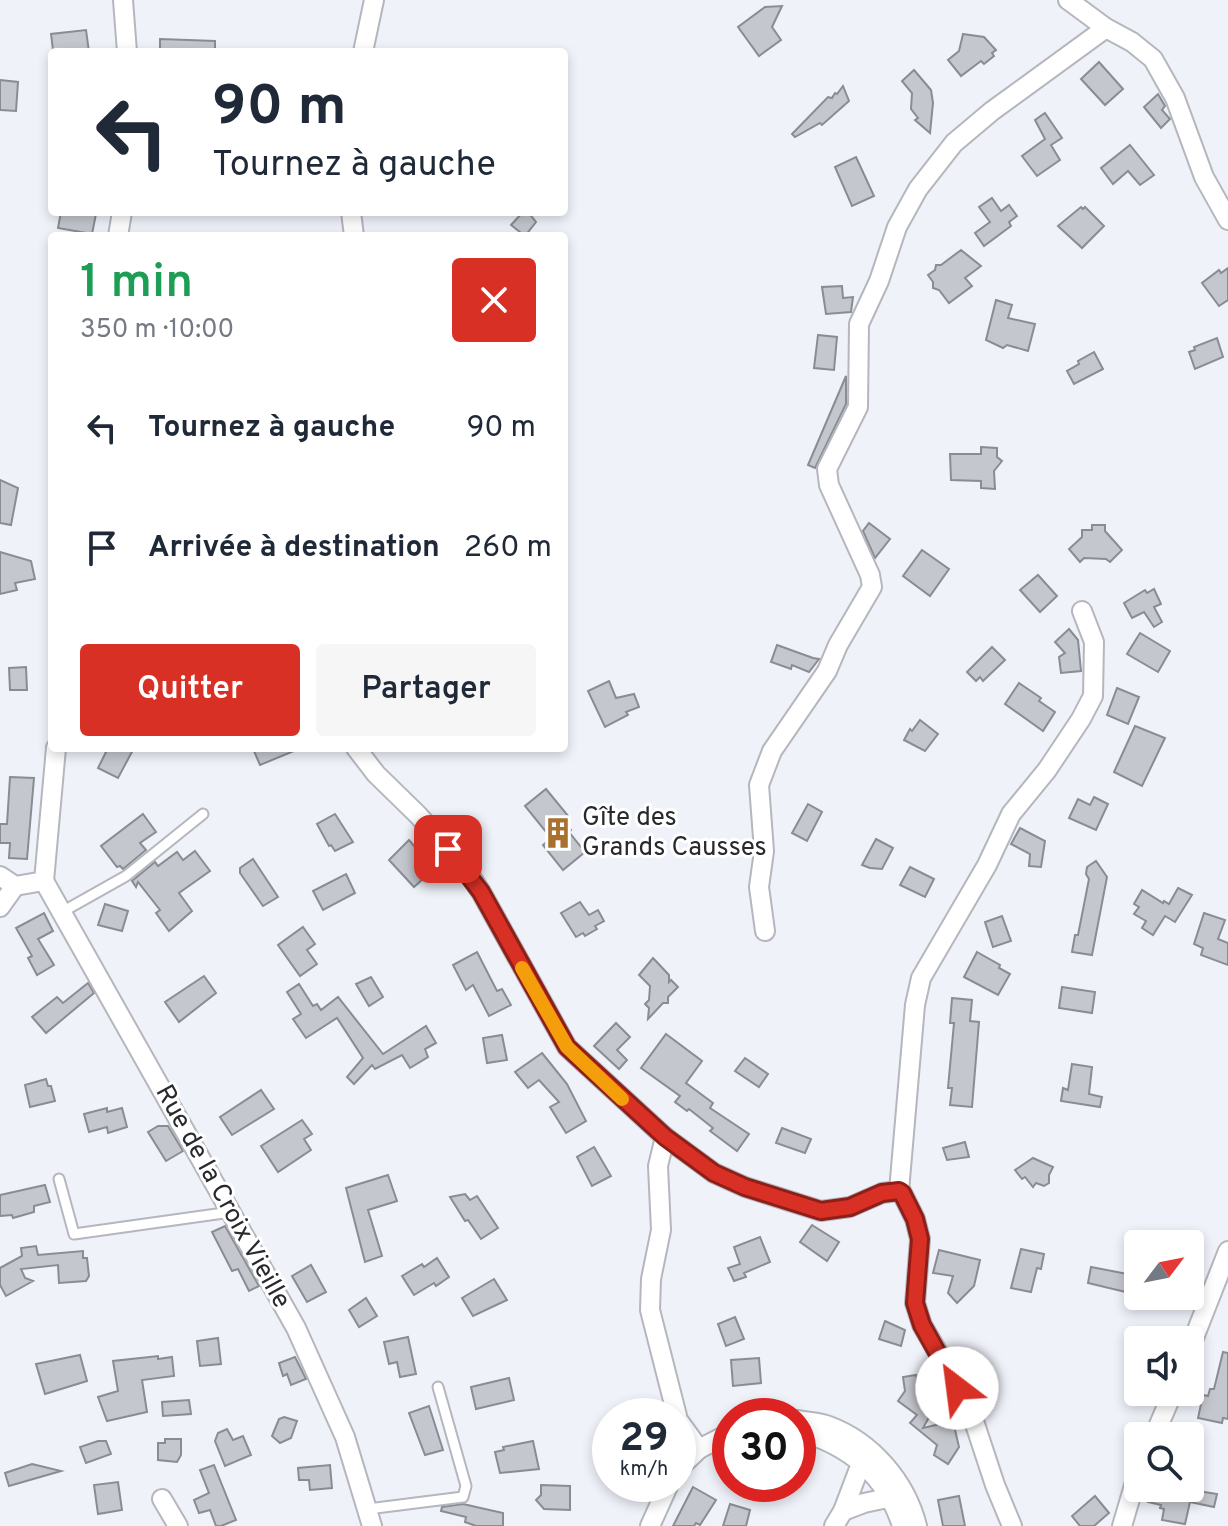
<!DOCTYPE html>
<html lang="fr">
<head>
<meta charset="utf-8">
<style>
  body { margin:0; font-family:Overpass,sans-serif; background:#f6f6f7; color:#1f2937; height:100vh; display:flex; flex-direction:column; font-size:30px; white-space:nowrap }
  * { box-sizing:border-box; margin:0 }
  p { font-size:26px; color:#747a83 }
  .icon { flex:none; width:44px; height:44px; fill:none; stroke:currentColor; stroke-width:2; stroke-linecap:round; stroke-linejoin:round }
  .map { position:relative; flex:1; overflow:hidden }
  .panel { position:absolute; left:48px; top:232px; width:520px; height:520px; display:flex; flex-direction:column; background:#fff; border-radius:8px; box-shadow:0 4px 12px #0003 }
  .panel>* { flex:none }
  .banner { position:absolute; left:48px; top:48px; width:520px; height:168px; border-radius:8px; box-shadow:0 4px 12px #0003; background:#fff; color:#1f2937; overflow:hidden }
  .needle { width:52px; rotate:58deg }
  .tools { position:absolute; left:1124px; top:1230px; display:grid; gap:16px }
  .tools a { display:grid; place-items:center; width:80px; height:80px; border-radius:8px; background:#fff; box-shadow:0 4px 12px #0003; font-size:40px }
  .speed { position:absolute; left:592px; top:1398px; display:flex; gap:16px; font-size:40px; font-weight:700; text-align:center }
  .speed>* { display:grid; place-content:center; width:104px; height:104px; border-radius:50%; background:#fff; box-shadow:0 4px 12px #0003; line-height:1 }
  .speed small { font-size:20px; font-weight:400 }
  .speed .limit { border:12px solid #d22; background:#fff; color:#111 }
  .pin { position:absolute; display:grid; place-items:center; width:68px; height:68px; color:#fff; margin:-34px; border-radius:16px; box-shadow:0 4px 12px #0006 }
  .me { position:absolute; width:88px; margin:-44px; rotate:330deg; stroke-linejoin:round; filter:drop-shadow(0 0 6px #0008) }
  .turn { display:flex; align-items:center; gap:28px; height:168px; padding:0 32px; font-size:36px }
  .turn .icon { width:104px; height:104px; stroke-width:2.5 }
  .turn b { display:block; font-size:56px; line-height:68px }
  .round { display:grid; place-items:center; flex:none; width:84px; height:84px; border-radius:8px; background:#f6f6f7 }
  .summary { display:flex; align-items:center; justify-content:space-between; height:136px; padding:0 32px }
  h1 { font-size:48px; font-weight:600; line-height:60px; color:#1e9e55 }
  .button { display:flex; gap:16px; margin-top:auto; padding:16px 32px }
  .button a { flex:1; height:92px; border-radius:8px; background:#d93025; color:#fff; font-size:32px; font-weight:600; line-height:92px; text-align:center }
  .button a+a { background:#f6f6f7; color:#1f2937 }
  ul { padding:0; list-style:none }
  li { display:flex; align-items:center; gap:24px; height:120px; padding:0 32px }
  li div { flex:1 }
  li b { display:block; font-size:30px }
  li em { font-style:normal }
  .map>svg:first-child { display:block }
</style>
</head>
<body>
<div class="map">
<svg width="1228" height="1526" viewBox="0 0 1228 1526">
  <rect width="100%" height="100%" fill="#f0f2fa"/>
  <!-- building -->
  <g fill="#c5c7ce" stroke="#8a8c93" stroke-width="2">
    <polygon points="782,6 772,27 781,40 759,56 738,27 765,7"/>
    <polygon points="86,30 89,52 53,50 51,34"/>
    <polygon points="963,34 984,37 996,50 992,53 994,56 984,64 981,61 961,76 948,60 959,51"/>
    <polygon points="160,39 215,41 215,52 160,52"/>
    <polygon points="1099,62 1123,89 1105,105 1081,79"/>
    <polygon points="914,70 931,90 933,103 930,133 915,120 918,118 911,109 912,93 902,81"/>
    <polygon points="0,80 18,82 16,111 0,110"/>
    <polygon points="843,86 849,101 822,125 820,123 795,137 792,134 828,97 832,98 835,93 837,94"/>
    <polygon points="1158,94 1165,106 1162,110 1170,119 1161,128 1144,107"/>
    <polygon points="1045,113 1062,138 1051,145 1060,160 1037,176 1022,156 1045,139 1035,120"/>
    <polygon points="1130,145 1154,175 1140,185 1128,171 1113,184 1101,168"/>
    <polygon points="856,157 874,196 852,206 835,167"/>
    <polygon points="992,198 1001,211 1009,205 1017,216 1009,222 1011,226 984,246 975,233 990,222 979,207"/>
    <polygon points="1081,207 1083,209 1085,207 1104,226 1082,248 1058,226"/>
    <polygon points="61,212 96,214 92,234 58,228"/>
    <polygon points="523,212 528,212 536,222 525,236 511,225"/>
    <polygon points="961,250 981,266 965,278 972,286 949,303 939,290 933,288 933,282 928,275 935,270 936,265 941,265"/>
    <polygon points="1228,268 1228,300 1219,306 1202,283 1219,270 1221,273"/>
    <polygon points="842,286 843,298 853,297 851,312 826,314 822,287"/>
    <polygon points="996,300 1012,305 1008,318 1035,324 1028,351 1007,345 1003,348 986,340"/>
    <polygon points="818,335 837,337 834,370 814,368"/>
    <polygon points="1217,338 1223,357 1195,369 1189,352 1195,350 1194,347"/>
    <polygon points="1094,352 1103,369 1074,384 1067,371 1079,364 1078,361"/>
    <polygon points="846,376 846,404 815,468 808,465"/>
    <polygon points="981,447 997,448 997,457 1002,461 994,471 995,489 981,488 981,481 951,480 950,454 981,454"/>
    <polygon points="0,480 18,488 11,525 0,523"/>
    <polygon points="869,523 890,539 875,558 863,531"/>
    <polygon points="1092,525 1105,525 1105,531 1122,550 1110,562 1106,559 1084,558 1080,562 1069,549 1082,537 1082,530 1092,530"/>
    <polygon points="922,550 949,569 930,596 903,576"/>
    <polygon points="0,552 31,561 35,579 15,583 17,590 0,594"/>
    <polygon points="1038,575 1057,596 1040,612 1020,590"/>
    <polygon points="1154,589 1161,604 1154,607 1162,622 1154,627 1144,612 1132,618 1124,603 1145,590 1147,593"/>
    <polygon points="1069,629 1078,640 1081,671 1061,673 1059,657 1065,653 1055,642"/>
    <polygon points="1140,633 1170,651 1158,672 1127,654"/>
    <polygon points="777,645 813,658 819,659 809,672 792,665 791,669 771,662"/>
    <polygon points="992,647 1005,660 983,681 980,677 976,681 967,672"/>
    <polygon points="26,667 27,690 10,690 9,668"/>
    <polygon points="609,681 616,698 634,694 639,707 626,712 628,715 605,727 588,691"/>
    <polygon points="1019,683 1041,698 1039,701 1055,712 1043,731 1005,704"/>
    <polygon points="1117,688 1139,697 1128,724 1107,715"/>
    <polygon points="920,720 938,734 925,751 904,740 910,729 912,731"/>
    <polygon points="1135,726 1165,738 1142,786 1114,772"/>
    <polygon points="108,748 134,748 118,778 98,768"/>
    <polygon points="261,748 301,748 260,765 254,751"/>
    <polygon points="10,777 34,778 27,859 9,858 10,843 0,843 0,824 7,824"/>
    <polygon points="546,789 569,817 563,821 571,830 569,832 585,852 563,870 543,845 551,838 525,806"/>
    <polygon points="1094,797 1108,804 1096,830 1069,818 1078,799 1090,805"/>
    <polygon points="808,804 822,812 807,841 792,833"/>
    <polygon points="143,814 156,832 140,843 146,850 123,869 120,866 117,867 101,846"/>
    <polygon points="335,814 353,842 335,851 331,845 329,846 317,824"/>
    <polygon points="1020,828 1045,841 1041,867 1029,866 1030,854 1011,844"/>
    <polygon points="876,839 893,848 882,869 870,868 862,865"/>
    <polygon points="409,840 434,869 414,887 389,860"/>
    <polygon points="195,851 210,871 179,893 192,911 169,931 156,913 160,910 138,882 136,887 132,881 155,862 158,866 177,852 183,860"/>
    <polygon points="253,859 278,897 263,906 240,873 240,868"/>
    <polygon points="1096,861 1107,877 1092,955 1072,952 1075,935 1078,935 1089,879 1086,874 1087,867"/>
    <polygon points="910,867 934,879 925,897 900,885"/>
    <polygon points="346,874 355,893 323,910 313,891"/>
    <polygon points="1178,888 1192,895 1175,922 1165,916 1153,935 1142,928 1146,921 1134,914 1139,907 1134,904 1142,890 1163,903 1164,901 1169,904"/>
    <polygon points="580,902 589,915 598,910 604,921 595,926 597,929 585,936 583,933 576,937 561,913"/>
    <polygon points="105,904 128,911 122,931 98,925"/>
    <polygon points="44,913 53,931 38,939 54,965 37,975 28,958 32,956 16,928"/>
    <polygon points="1204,913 1225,920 1218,939 1228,943 1228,965 1201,955 1203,948 1194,944"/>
    <polygon points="1002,916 1011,941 993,947 985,922"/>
    <polygon points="303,927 315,944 307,950 317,964 300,976 278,945"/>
    <polygon points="477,952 497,991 502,989 511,1005 489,1016 473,985 466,990 453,965"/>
    <polygon points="977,952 1000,965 999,968 1010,974 998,995 964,977"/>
    <polygon points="653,958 669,975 669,982 671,980 678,987 668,997 668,1003 663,1003 648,1019 649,1008 645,1004 649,1000 650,986 639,975"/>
    <polygon points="204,976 216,993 179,1022 165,1002"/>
    <polygon points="371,977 383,997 369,1006 356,984"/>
    <polygon points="88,983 94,993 46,1033 32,1017 57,997 63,1003"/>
    <polygon points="299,984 313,1006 317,1004 321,1010 338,997 383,1054 426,1026 436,1043 425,1049 428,1057 410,1068 402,1055 375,1069 372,1065 354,1084 347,1077 363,1058 337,1018 306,1038 293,1019 301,1014 287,992"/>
    <polygon points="1062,987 1095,992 1092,1013 1059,1008"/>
    <polygon points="952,998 972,1000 970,1021 979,1022 972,1107 950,1105 952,1088 948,1088 954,1023 950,1023"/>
    <polygon points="616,1023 630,1037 617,1050 627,1060 619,1069 594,1046"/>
    <polygon points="666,1034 702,1061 686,1083 713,1103 710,1108 749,1134 737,1151 710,1131 713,1128 689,1109 687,1111 675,1102 680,1096 641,1068"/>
    <polygon points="502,1035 507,1060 487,1063 483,1038"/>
    <polygon points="542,1053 567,1084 586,1121 566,1133 550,1107 559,1102 539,1080 528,1088 515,1072"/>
    <polygon points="745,1058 768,1074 759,1087 735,1071"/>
    <polygon points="1072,1064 1092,1067 1089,1094 1102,1097 1100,1107 1061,1101 1063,1088 1068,1090"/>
    <polygon points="46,1079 48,1086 51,1086 55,1101 30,1107 25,1085"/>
    <polygon points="261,1090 274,1109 232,1135 220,1117"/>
    <polygon points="107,1108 107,1112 122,1108 127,1127 108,1133 107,1127 89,1132 84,1114"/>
    <polygon points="302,1120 312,1134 304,1139 311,1150 278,1172 261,1146"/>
    <polygon points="158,1126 168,1126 183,1151 166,1161 148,1132"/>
    <polygon points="782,1128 811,1139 805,1153 776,1143"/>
    <polygon points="965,1142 969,1157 947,1160 943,1148"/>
    <polygon points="594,1147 611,1176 592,1186 577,1157"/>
    <polygon points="1033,1158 1053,1167 1049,1175 1049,1183 1044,1186 1036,1183 1033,1187 1025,1177 1022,1179 1015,1170"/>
    <polygon points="388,1175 397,1201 368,1210 382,1256 365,1262 346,1188"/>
    <polygon points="45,1185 50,1202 34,1206 34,1212 13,1218 12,1215 0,1216 0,1195"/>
    <polygon points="465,1194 470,1200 477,1196 498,1228 481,1239 468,1220 465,1221 450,1197"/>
    <polygon points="812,1225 839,1242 827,1261 800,1242"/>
    <polygon points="225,1226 259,1286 249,1291 238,1269 232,1271 212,1232"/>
    <polygon points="760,1237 770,1262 744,1273 746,1277 734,1281 728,1268 740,1264 734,1247"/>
    <polygon points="36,1246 38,1255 83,1251 83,1258 87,1258 89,1276 86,1281 59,1283 58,1265 21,1269 25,1278 33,1281 6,1296 0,1285 0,1268 22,1256 21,1248"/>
    <polygon points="1021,1249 1044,1254 1041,1269 1037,1268 1031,1292 1011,1288"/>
    <polygon points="939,1250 980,1260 974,1286 957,1303 948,1293 953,1276 933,1273"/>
    <polygon points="437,1258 449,1277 436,1286 434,1283 414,1295 402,1276 422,1264 424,1267"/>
    <polygon points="311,1265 326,1292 307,1302 292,1276"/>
    <polygon points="1091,1267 1138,1276 1138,1295 1088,1283"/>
    <polygon points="494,1279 507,1300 473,1316 462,1298"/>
    <polygon points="366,1298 377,1316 359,1327 349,1310"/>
    <polygon points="735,1317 744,1339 726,1346 718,1324"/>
    <polygon points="885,1321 905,1330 901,1346 879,1339"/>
    <polygon points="408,1337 416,1374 400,1377 397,1362 389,1364 384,1342"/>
    <polygon points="218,1338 221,1364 200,1366 197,1341"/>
    <polygon points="1223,1352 1228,1353 1228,1419 1223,1418 1222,1423 1198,1418 1203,1395 1208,1396 1210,1389 1214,1389"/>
    <polygon points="80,1355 87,1381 45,1394 36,1364"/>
    <polygon points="158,1356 158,1359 172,1357 174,1376 142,1380 147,1412 107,1421 98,1397 118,1391 113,1361"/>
    <polygon points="295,1357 306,1379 291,1385 287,1374 283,1376 279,1363"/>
    <polygon points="759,1358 761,1383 733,1386 731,1360"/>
    <polygon points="916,1375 920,1392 930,1401 936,1394 940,1398 923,1428 953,1421 959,1447 948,1464 934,1455 937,1445 910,1423 917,1415 898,1401 905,1391 903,1377"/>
    <polygon points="509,1378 514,1400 476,1409 471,1387"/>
    <polygon points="189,1400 191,1414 163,1416 162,1402"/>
    <polygon points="429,1406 443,1450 425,1455 409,1413"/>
    <polygon points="284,1417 297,1421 291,1438 280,1443 272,1436 279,1419"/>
    <polygon points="227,1429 233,1440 243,1436 251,1455 225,1466 215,1441 218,1433"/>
    <polygon points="165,1439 181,1439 181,1455 177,1462 158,1460 158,1443 165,1443"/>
    <polygon points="98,1441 106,1441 111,1454 86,1463 80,1447"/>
    <polygon points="533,1441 539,1469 500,1473 495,1452 504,1450 503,1447"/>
    <polygon points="32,1464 61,1471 9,1486 5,1473"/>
    <polygon points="214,1465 236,1520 221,1526 216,1526 210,1510 199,1513 194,1500 209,1493 200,1470"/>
    <polygon points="330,1465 332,1488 310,1490 309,1480 299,1480 298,1468"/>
    <polygon points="118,1482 122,1510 98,1514 94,1485"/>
    <polygon points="541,1485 570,1486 570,1510 544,1509 536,1500 541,1495"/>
    <polygon points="693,1487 716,1500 700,1525 696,1523 694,1526 673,1526"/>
    <polygon points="1180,1488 1217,1494 1214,1507 1190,1502 1185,1524 1162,1520 1164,1509 1160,1508 1161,1505 1148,1502 1151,1490 1178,1496"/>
    <polygon points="959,1496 965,1526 943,1526 938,1500"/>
    <polygon points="1095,1496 1109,1513 1094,1526 1080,1526 1072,1516"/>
    <polygon points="463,1504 503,1513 503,1526 476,1526 465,1522 466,1517 441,1511 442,1507"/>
    <polygon points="730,1504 750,1510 746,1526 723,1526"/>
  </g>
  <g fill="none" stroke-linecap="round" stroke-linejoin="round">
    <defs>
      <g id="service">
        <polyline points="62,912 126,876 203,814"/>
        <polyline points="59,1179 74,1234 231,1212"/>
        <polyline points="368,1509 463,1497 466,1486 438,1387"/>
      </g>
      <g id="minor">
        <polyline points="123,0 127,52"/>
        <polyline points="1068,0 1106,28 1132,42 1153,59 1175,98 1204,177 1228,220"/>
        <polyline points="363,52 374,0"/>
        <polyline points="351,212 354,236"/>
        <polyline points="118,236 122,212"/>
        <polyline points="356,748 376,774 418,815 463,865 481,892 567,1047 665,1137 714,1173 745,1187 821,1211 850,1207 882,1193 899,1191 902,1193 915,1219 920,1239 915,1303 922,1325 969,1406 995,1485 1012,1526"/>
        <polyline points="0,876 15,886 44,881"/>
        <polyline points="44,881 296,1328 345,1437 372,1526"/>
        <polyline points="44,881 56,748"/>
        <polyline points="0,907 15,886"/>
        <polyline points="765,931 759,887 764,851 759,785 772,751 827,671 838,645 872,587 870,575 829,485 827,469 858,407 859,324 879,281 897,227 918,189 954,143 992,111 1106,28"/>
        <polyline points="665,1137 658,1166 661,1230 651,1279 650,1310 677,1416"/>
        <polyline points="899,1191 915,1005 921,978 987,865 1011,814 1047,770 1081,719 1093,696 1094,642 1082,611"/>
        <polyline points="1190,1348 1228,1251"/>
        <polyline points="678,1420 699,1449"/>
        <path d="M798,1420c10,2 22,2 31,6 43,16 77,56 88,100"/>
        <path d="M798,1431c51,14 88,44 104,95"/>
        <polyline points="1154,1436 1173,1392"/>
        <polyline points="678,1469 699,1449 730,1433"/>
        <polyline points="162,1499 178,1526"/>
        <polyline points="843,1511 864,1503 892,1497"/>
        <polyline points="650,1526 669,1484"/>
        <polyline points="834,1526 843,1511 862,1461"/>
        <polyline points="1122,1526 1138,1472"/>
      </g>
    </defs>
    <!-- service casing -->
    <use href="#service" stroke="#b5b6be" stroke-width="13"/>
    <!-- minor casing -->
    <use href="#minor" stroke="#b5b6be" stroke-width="22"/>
    <!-- service -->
    <use href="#service" stroke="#fff" stroke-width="9"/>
    <!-- minor -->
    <use href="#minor" stroke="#fff" stroke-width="18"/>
  </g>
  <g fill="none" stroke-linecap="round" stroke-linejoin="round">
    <defs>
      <polyline id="route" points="448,849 481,892 567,1047 665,1137 714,1173 745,1187 821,1211 850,1207 882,1193 899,1191 902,1193 915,1219 920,1239 915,1303 922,1325 957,1388"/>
    </defs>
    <!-- route casing -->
    <use href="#route" stroke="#8d1f18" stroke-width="20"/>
    <!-- route -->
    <use href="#route" stroke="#d93025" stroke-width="14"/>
    <!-- slow -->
    <polyline stroke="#f59e0b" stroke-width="14" points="522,968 567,1047 622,1099"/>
  </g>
  <!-- icons -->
  <defs>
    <symbol id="building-bare" viewBox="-9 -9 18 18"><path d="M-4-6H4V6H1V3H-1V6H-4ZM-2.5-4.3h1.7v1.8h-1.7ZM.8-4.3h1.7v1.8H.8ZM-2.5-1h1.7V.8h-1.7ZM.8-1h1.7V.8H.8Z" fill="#a9702e" stroke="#fff" stroke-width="2.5" paint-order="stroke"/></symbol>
  </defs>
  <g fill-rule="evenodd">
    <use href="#building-bare" x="536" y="811" width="44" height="44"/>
  </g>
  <g text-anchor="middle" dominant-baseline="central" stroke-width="6" stroke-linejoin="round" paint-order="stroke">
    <!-- poi labels -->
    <g font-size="26" fill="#28292c" stroke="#fff" text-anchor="start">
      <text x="582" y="818">Gîte des<tspan x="582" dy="30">Grands Causses</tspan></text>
    </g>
    <!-- street labels -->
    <g font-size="26" fill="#28292c" stroke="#fff">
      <text transform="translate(222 1197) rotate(61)">Rue de la Croix Vieille</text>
    </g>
  </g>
</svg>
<div class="tools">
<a><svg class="needle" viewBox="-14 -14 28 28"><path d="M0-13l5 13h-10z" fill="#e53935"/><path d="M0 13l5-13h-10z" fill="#747a83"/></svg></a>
<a><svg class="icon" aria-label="sound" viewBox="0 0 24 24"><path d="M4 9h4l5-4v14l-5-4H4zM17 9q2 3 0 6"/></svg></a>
<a><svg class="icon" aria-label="search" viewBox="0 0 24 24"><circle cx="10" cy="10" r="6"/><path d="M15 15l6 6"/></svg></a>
</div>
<div class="speed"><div>29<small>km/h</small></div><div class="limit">30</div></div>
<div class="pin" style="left:448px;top:849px;background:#d93025"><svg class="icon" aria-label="arrive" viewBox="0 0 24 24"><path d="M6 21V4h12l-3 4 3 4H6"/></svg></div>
<svg class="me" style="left:957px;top:1388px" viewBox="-20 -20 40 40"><circle r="19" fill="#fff"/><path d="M0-13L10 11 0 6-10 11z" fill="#d93025"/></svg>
<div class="banner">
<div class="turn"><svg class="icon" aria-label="left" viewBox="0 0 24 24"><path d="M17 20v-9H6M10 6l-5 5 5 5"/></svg><div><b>90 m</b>Tournez à gauche</div></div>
</div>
<section class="panel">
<div class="summary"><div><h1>1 min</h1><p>350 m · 10:00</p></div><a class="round" style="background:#d93025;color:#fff"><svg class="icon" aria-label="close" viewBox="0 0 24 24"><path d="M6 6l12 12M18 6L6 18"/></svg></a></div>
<ul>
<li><svg class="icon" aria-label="left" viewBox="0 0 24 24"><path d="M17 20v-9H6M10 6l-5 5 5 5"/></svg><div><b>Tournez à gauche</b></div><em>90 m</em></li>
<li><svg class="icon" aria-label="arrive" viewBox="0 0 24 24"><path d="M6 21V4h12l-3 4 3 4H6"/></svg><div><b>Arrivée à destination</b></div><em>260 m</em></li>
</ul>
<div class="button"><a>Quitter</a><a>Partager</a></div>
</section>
</div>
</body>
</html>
